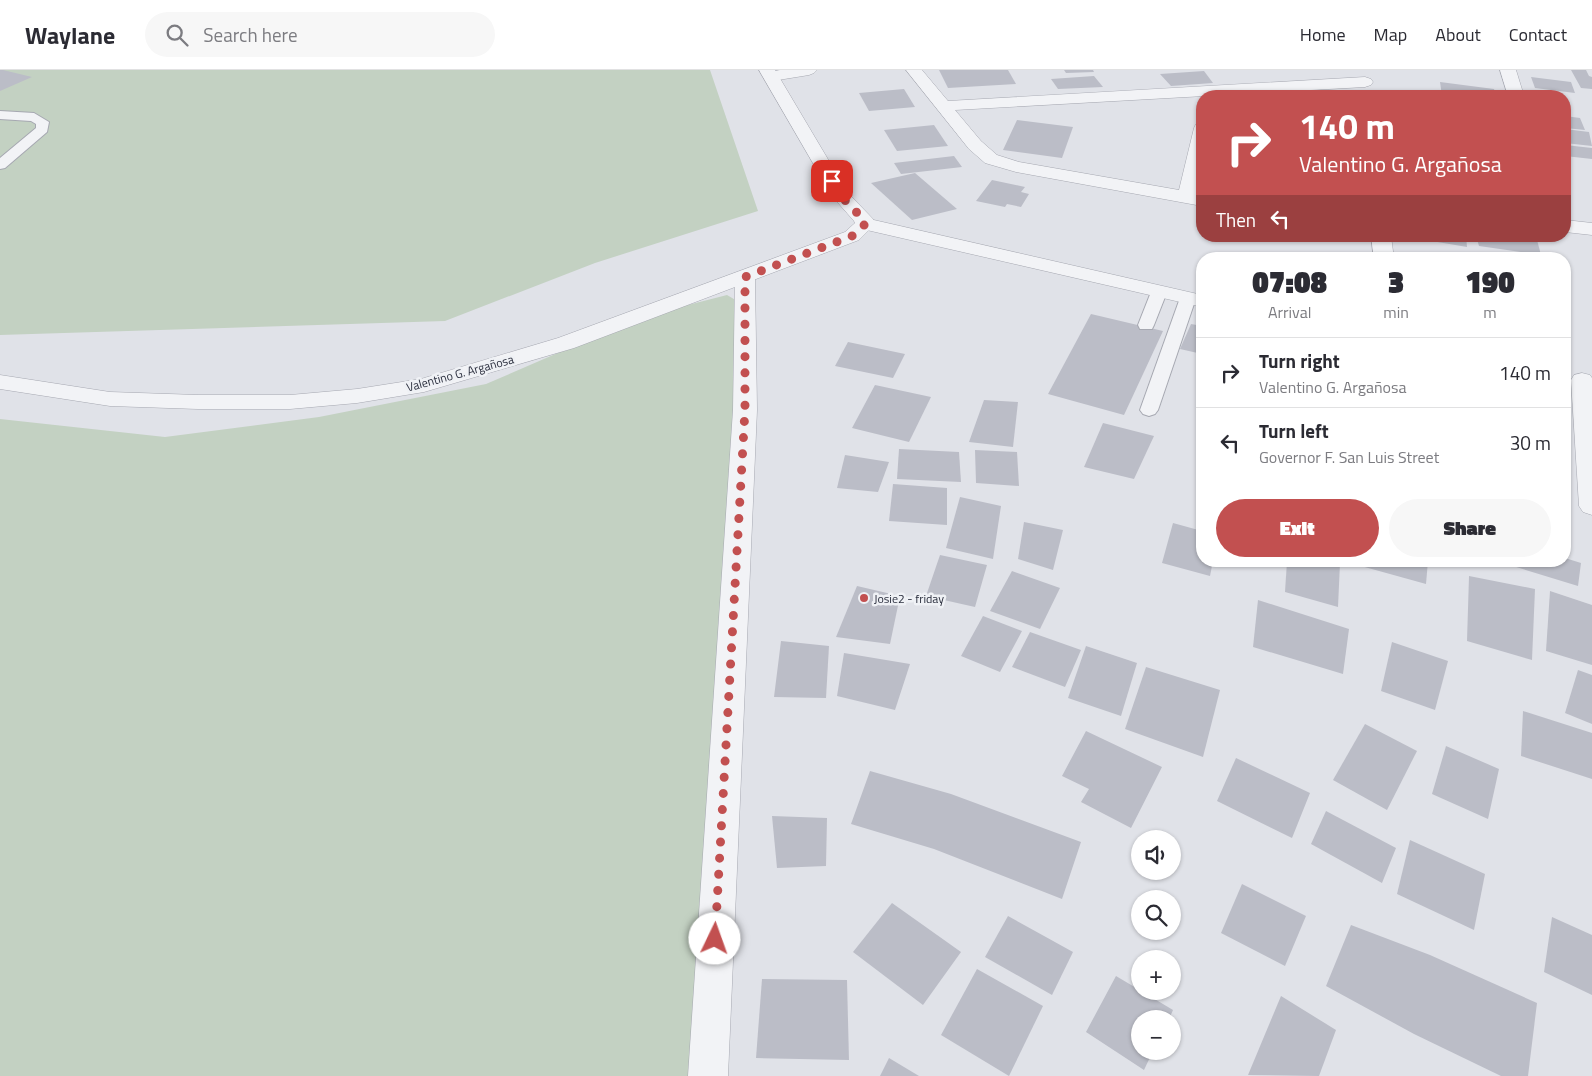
<!DOCTYPE html>
<html lang="en">
<head>
<meta charset="utf-8">
<style>
  body { margin:0; font-family:"Titillium Web",sans-serif; background:#f7f7f7; color:#2b2b33; height:100vh; display:flex; flex-direction:column; font-size:19px; white-space:nowrap }
  * { box-sizing:border-box; margin:0 }
  p { font-size:16px; color:#7c7c81 }
  .icon { flex:none; width:28px; height:28px; fill:none; stroke:currentColor; stroke-width:2; stroke-linecap:round; stroke-linejoin:round }
  .map { position:relative; flex:1; overflow:hidden }
  .sheet { position:absolute; left:1196px; top:182px; width:375px; height:315px; display:flex; flex-direction:column; background:#fff; border-radius:20px; box-shadow:0 1px 4px #0004 }
  .sheet>* { flex:none }
  .top-card { position:absolute; left:1196px; top:20px; width:375px; height:152px; border-radius:20px; box-shadow:0 1px 4px #0004; background:#c25050; color:#fff; overflow:hidden }
  .controls { position:absolute; left:1131px; top:760px; display:grid; gap:10px }
  .controls a { display:grid; place-items:center; width:50px; height:50px; border-radius:50%; background:#fff; box-shadow:0 1px 4px #0004; font-size:25px }
  .pin { position:absolute; display:grid; place-items:center; width:42px; height:42px; color:#fff; margin:-21px; border-radius:10px; box-shadow:0 2px 8px #0006 }
  .me { position:absolute; width:55px; margin:-28px; rotate:3deg; stroke-linejoin:round; filter:drop-shadow(0 0 4px #0008) }
  .turn { display:flex; align-items:center; gap:18px; height:105px; padding:0 20px; font-size:22px }
  .turn .icon { width:65px; height:65px; stroke-width:2.5 }
  .turn b { display:block; font-size:35px; line-height:42px }
  .then { display:flex; align-items:center; height:48px; padding:0 20px; background:#0003; gap:10px; font-size:19px }
  .eta { display:flex; justify-content:space-evenly; align-items:center; height:85px; text-align:center }
  .eta b { font-size:30px; font-weight:800; line-height:35px }
  .primary-button { display:flex; gap:10px; margin-top:auto; padding:10px 20px }
  .primary-button a { flex:1; height:58px; border-radius:30px; background:#c25050; color:#fff; font-size:20px; font-weight:800; line-height:58px; text-align:center }
  .primary-button a+a { background:#f7f7f7; color:#2b2b33 }
  ul { padding:0; list-style:none }
  li { display:flex; align-items:center; gap:15px; height:70px; padding:0 20px; border-top:1px solid #e1e1e2 }
  li div { flex:1 }
  li b { display:block; font-size:19px }
  li em { font-style:normal }
  header { display:flex; align-items:center; gap:30px; box-sizing:border-box; height:70px; padding:0 25px; background:#fff; border-bottom:1px solid #e1e1e2 }
  header strong { font-size:24px }
  nav { display:flex; gap:28px; margin-inline-start:auto; font-size:18px }
  .search { width:350px; height:45px; background:#f7f7f7; display:flex; align-items:center; gap:12px; box-sizing:border-box; padding:0 18px; border-radius:28px; color:#7c7c81; font-size:19px }
  .map>svg:first-child { display:block }
</style>
</head>
<body>
<header>
<strong>Waylane</strong>
<div class="search"><svg class="icon" aria-label="search" viewBox="0 0 24 24"><circle cx="10" cy="10" r="6"/><path d="M15 15l6 6"/></svg>Search here</div>
<nav><a>Home</a><a>Map</a><a>About</a><a>Contact</a></nav>
</header>
<div class="map">
<svg width="1592" height="1006" viewBox="0 0 1592 1006">
  <rect width="100%" height="100%" fill="#e0e2e8"/>
  <!-- green -->
  <g fill="#c3d1c2">
    <polygon points="0,0 710,0 758,141 595,193 445,251 0,265"/>
    <polygon points="727,225 744,235 689,1006 0,1006 0,349 165,367 319,347 486,314 641,247"/>
  </g>
  <!-- building -->
  <g fill="#bbbdc7">
    <polygon points="0,0 3,0 32,7 0,21"/>
    <polygon points="939,0 1008,0 1016,14 948,18"/>
    <polygon points="1064,0 1093,0 1094,2 1066,3"/>
    <polygon points="1571,0 1586,0 1589,6 1592,7 1592,19 1581,18"/>
    <polygon points="1204,1 1213,13 1171,16 1160,4"/>
    <polygon points="1094,6 1103,17 1058,19 1051,9"/>
    <polygon points="1531,7 1571,12 1575,23 1535,18"/>
    <polygon points="1440,12 1494,19 1496,26 1442,26"/>
    <polygon points="904,19 915,37 869,41 859,23"/>
    <polygon points="1565,46 1580,48 1585,60 1565,58"/>
    <polygon points="1017,50 1073,57 1062,88 1003,80"/>
    <polygon points="934,55 948,76 897,81 884,60"/>
    <polygon points="1565,59 1589,62 1592,76 1565,73"/>
    <polygon points="1565,75 1592,78 1592,89 1565,86"/>
    <polygon points="954,86 962,97 901,104 894,93"/>
    <polygon points="915,103 957,139 912,150 871,113"/>
    <polygon points="992,110 1025,117 1021,122 1029,124 1021,137 1007,134 1005,137 976,131"/>
    <polygon points="1408,166 1466,166 1467,177 1408,167"/>
    <polygon points="1476,166 1536,166 1541,185 1479,176"/>
    <polygon points="1091,244 1163,261 1124,345 1048,324"/>
    <polygon points="1191,254 1202,256 1202,284 1180,279"/>
    <polygon points="848,272 905,284 893,308 835,296"/>
    <polygon points="875,315 931,327 909,372 852,358"/>
    <polygon points="984,330 1018,332 1013,377 969,372"/>
    <polygon points="1103,353 1154,366 1134,409 1084,397"/>
    <polygon points="899,379 959,382 961,412 897,409"/>
    <polygon points="975,380 1017,382 1019,416 976,413"/>
    <polygon points="845,385 889,392 878,422 837,418"/>
    <polygon points="893,414 947,418 947,455 889,451"/>
    <polygon points="960,427 1001,436 993,489 946,478"/>
    <polygon points="1024,452 1063,460 1053,500 1018,489"/>
    <polygon points="1173,453 1202,461 1202,491 1213,491 1210,506 1162,493"/>
    <polygon points="940,485 987,495 975,537 926,526"/>
    <polygon points="1565,488 1581,493 1578,516 1513,496 1514,491 1565,491"/>
    <polygon points="1287,491 1333,491 1340,493 1338,537 1285,522"/>
    <polygon points="1361,491 1428,491 1426,514 1361,496"/>
    <polygon points="1012,501 1060,518 1040,559 990,541"/>
    <polygon points="1469,506 1535,519 1532,590 1467,571"/>
    <polygon points="857,516 900,526 890,574 836,567"/>
    <polygon points="1550,521 1592,535 1592,595 1546,581"/>
    <polygon points="1258,530 1349,559 1343,604 1253,577"/>
    <polygon points="983,546 1022,561 1000,602 961,586"/>
    <polygon points="1030,562 1081,580 1065,617 1012,597"/>
    <polygon points="781,571 829,576 826,628 774,627"/>
    <polygon points="1392,572 1448,591 1435,640 1381,621"/>
    <polygon points="1086,576 1137,593 1121,646 1068,628"/>
    <polygon points="844,583 910,594 895,640 837,626"/>
    <polygon points="1146,597 1220,620 1203,687 1125,659"/>
    <polygon points="1578,600 1592,605 1592,654 1565,643"/>
    <polygon points="1523,641 1592,663 1592,709 1521,686"/>
    <polygon points="1365,654 1417,681 1387,740 1333,710"/>
    <polygon points="1086,661 1162,697 1131,758 1081,732 1089,719 1062,706"/>
    <polygon points="1446,676 1499,699 1488,749 1432,724"/>
    <polygon points="1236,688 1310,723 1292,768 1217,731"/>
    <polygon points="870,701 951,724 1081,772 1062,829 934,779 851,754"/>
    <polygon points="1326,741 1396,778 1382,813 1311,774"/>
    <polygon points="772,746 827,748 826,796 777,798"/>
    <polygon points="1410,770 1485,804 1474,860 1397,824"/>
    <polygon points="1242,814 1306,846 1285,896 1221,863"/>
    <polygon points="892,833 961,882 923,935 853,882"/>
    <polygon points="1008,846 1073,882 1052,925 985,887"/>
    <polygon points="1552,847 1592,865 1592,925 1544,902"/>
    <polygon points="1351,855 1430,885 1537,933 1528,1006 1501,1006 1414,964 1326,916"/>
    <polygon points="977,899 1043,936 1009,1006 941,965"/>
    <polygon points="1116,906 1173,940 1169,949 1140,949 1140,981 1153,981 1144,1000 1086,962"/>
    <polygon points="762,909 847,910 849,990 756,988"/>
    <polygon points="1281,926 1336,960 1319,1006 1248,1005"/>
    <polygon points="889,988 919,1006 880,1006"/>
  </g>
  <g fill="none" stroke-linecap="round" stroke-linejoin="round">
    <defs>
      <g id="service">
        <polygon points="0,41 34,43 49,52 47,62 5,98 0,99 0,88 36,58 36,54 31,51 0,49"/>
        <polygon points="1159,217 1165,219 1167,222 1154,255 1152,259 1140,259 1138,255 1151,222 1153,219"/>
        <polygon points="1188,223 1194,225 1196,228 1158,340 1155,344 1149,346 1143,344 1140,340 1180,228 1182,225"/>
      </g>
      <g id="minor">
        <polygon points="780,0 817,0 814,3 809,5 772,11 766,9 764,6 766,3"/>
        <polygon points="906,0 922,0 948,31 1365,7 1371,9 1373,12 1371,15 1365,17 955,40 981,71 997,85 1019,92 1179,120 1194,58 1196,54 1202,53 1202,97 1197,124 1202,125 1202,136 1016,102 985,93 969,79"/>
        <polygon points="1500,0 1516,0 1524,26 1508,26"/>
        <polygon points="865,148 1202,225 1202,237 858,158 855,154 858,150"/>
        <polygon points="1565,150 1592,153 1592,165 1565,162"/>
        <polygon points="1371,166 1391,166 1394,189 1374,189"/>
        <polygon points="745,201 752,203 755,207 757,340 728,1006 688,1006 733,340 735,207 738,203"/>
        <polygon points="1582,303 1590,305 1592,308 1592,445 1583,442 1579,436 1571,310 1574,305"/>
      </g>
      <polygon id="tertiary" points="759,0 775,0 848,123 873,149 875,154 859,170 574,278 424,322 357,333 290,339 198,339 110,336 0,319 0,305 110,322 198,325 290,325 357,319 421,309 558,268 845,162 855,153 854,151 832,126"/>
    </defs>
    <!-- service casing -->
    <use href="#service" stroke="#a6a8b1" stroke-width="2"/>
    <!-- minor casing -->
    <use href="#minor" stroke="#a6a8b1" stroke-width="1"/>
    <!-- tertiary casing -->
    <use href="#tertiary" stroke="#a6a8b1" stroke-width="1"/>
    <!-- service -->
    <use href="#service" fill="#f2f3f6" fill-rule="evenodd"/>
    <!-- minor -->
    <use href="#minor" fill="#f2f3f6" fill-rule="evenodd"/>
    <!-- tertiary -->
    <use href="#tertiary" fill="#f2f3f6" fill-rule="evenodd"/>
  </g>
  <g fill="none" stroke-linecap="round" stroke-linejoin="round">
    <!-- route -->
    <polyline stroke="#c25050" stroke-width="9" stroke-dasharray="0 16.2" points="715,869 745,340 745,207 852,166 860,160 865,154 863,149 841,126 832,111"/>
  </g>
  <!-- markers -->
  <circle fill="#c25050" stroke="#eff1f5" stroke-width="2" cx="864" cy="528" r="5"/>
  <g text-anchor="middle" dominant-baseline="central" stroke-width="5" stroke-linejoin="round" paint-order="stroke">
    <!-- street labels -->
    <g font-size="12" fill="#2a2e3d" stroke="#eff1f5">
      <text transform="translate(460 303) rotate(-15)">Valentino G. Argañosa</text>
    </g>
    <!-- poi labels -->
    <g font-size="12" fill="#2a2e3d" stroke="#eff1f5" text-anchor="start">
      <text x="874" y="528">Josie2 - friday</text>
    </g>
  </g>
</svg>
<div class="controls">
<a><svg class="icon" aria-label="sound" viewBox="0 0 24 24"><path d="M4 9h4l5-4v14l-5-4H4zM17 9q2 3 0 6"/></svg></a>
<a><svg class="icon" aria-label="search" viewBox="0 0 24 24"><circle cx="10" cy="10" r="6"/><path d="M15 15l6 6"/></svg></a>
<a>+</a>
<a>−</a>
</div>
<div class="pin" style="left:832px;top:111px;background:#d93025"><svg class="icon" aria-label="arrive" viewBox="0 0 24 24"><path d="M6 21V4h12l-3 4 3 4H6"/></svg></div>
<svg class="me" style="left:715px;top:869px" viewBox="-20 -20 40 40"><circle r="19" fill="#fff"/><path d="M0-13L10 11 0 6-10 11z" fill="#c25050"/></svg>
<div class="top-card">
<div class="turn"><svg class="icon" aria-label="right" viewBox="0 0 24 24"><path d="M7 20v-9h11M14 6l5 5-5 5"/></svg><div><b>140 m</b>Valentino G. Argañosa</div></div>
<div class="then">Then<svg class="icon" aria-label="left" viewBox="0 0 24 24"><path d="M17 20v-9H6M10 6l-5 5 5 5"/></svg></div>
</div>
<section class="sheet">
<div class="eta">
<div><b>07:08</b><p>Arrival</p></div>
<div><b>3</b><p>min</p></div>
<div><b>190</b><p>m</p></div>
</div>
<ul>
<li><svg class="icon" aria-label="right" viewBox="0 0 24 24"><path d="M7 20v-9h11M14 6l5 5-5 5"/></svg><div><b>Turn right</b><p>Valentino G. Argañosa</p></div><em>140 m</em></li>
<li><svg class="icon" aria-label="left" viewBox="0 0 24 24"><path d="M17 20v-9H6M10 6l-5 5 5 5"/></svg><div><b>Turn left</b><p>Governor F. San Luis Street</p></div><em>30 m</em></li>
</ul>
<div class="primary-button"><a>Exit</a><a>Share</a></div>
</section>
</div>
</body>
</html>
